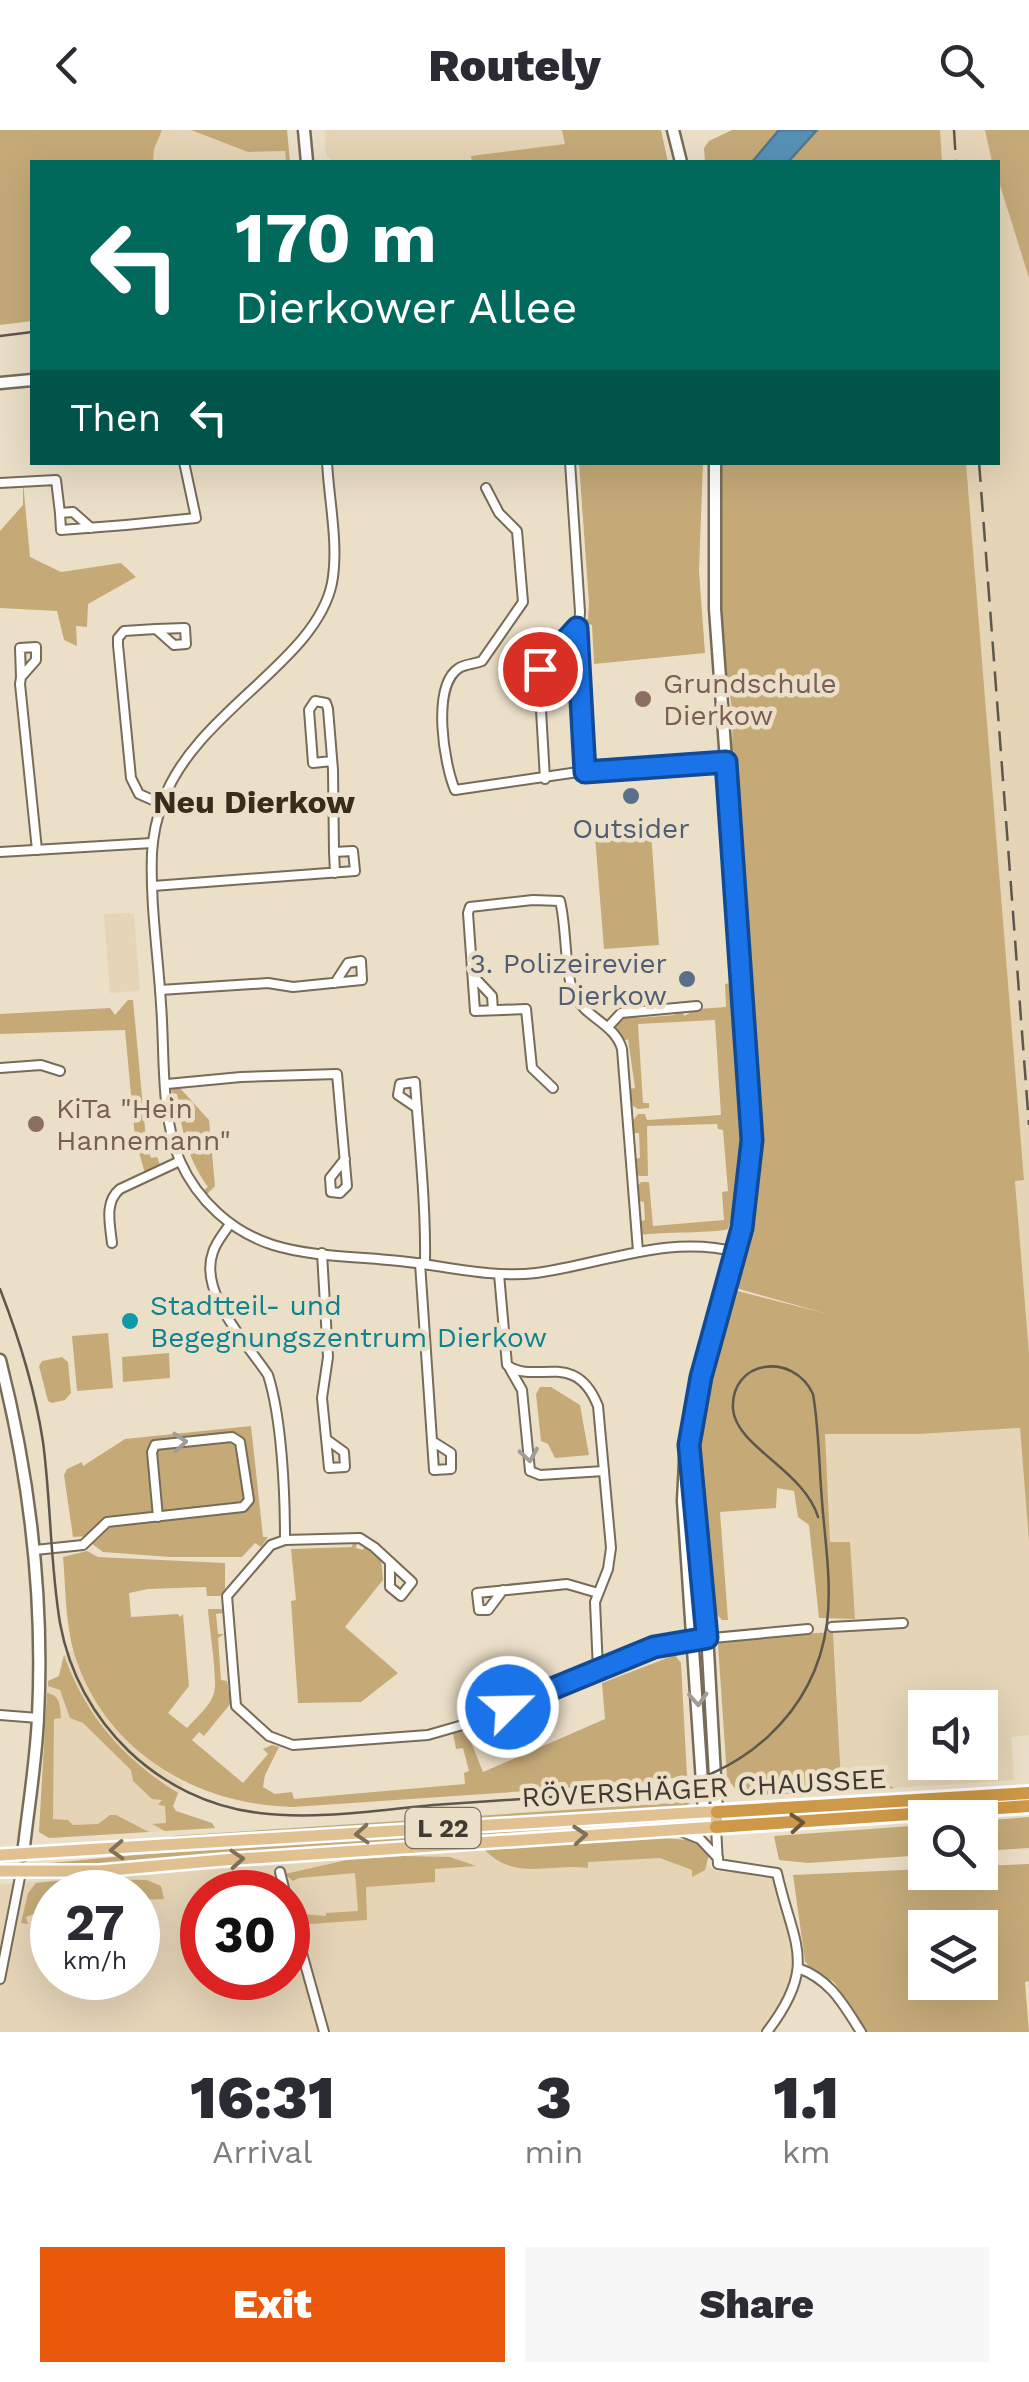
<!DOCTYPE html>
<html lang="en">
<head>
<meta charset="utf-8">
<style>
  body { margin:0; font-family:"Work Sans",sans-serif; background:#f7f7f7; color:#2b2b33; height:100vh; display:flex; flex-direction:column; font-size:38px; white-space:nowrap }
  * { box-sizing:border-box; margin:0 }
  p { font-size:32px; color:#7c7c81 }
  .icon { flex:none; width:55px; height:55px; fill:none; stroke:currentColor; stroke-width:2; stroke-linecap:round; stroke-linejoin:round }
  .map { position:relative; height:1902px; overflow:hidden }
  .panel { display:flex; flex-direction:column; background:#fff; flex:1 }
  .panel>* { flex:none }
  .guide { position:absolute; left:30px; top:30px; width:970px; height:305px; border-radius:0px; box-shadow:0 10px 40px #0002; background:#00695c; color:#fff; overflow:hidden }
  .tools { position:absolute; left:908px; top:1560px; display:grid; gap:20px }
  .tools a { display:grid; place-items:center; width:90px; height:90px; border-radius:0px; background:#fff; box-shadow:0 10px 40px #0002; font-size:50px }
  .speed { position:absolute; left:30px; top:1740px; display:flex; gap:20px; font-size:50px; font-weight:700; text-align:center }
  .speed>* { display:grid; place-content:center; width:130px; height:130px; border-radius:50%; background:#fff; box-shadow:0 10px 40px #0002; line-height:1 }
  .speed small { font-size:25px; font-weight:400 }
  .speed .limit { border:15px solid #d22; background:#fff; color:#111 }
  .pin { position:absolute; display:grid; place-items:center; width:85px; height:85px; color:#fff; margin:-42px; border:5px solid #fff; border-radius:50%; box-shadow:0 2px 10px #0007 }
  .me { position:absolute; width:110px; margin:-55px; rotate:67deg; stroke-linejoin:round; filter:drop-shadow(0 0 8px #0008) }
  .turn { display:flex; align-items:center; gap:35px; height:210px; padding:0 40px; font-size:45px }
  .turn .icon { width:130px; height:130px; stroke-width:2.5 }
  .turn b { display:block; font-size:70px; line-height:85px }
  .then { display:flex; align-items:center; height:95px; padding:0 40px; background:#0003; gap:20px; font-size:38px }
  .eta { display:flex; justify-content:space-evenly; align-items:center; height:170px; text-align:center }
  .eta b { font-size:60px; font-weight:800; line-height:70px }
  .button { display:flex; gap:20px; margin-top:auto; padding:20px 40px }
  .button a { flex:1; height:115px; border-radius:0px; background:#ea580c; color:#fff; font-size:40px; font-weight:800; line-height:115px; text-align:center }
  .button a+a { background:#f7f7f7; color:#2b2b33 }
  header { display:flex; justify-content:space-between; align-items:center; height:130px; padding:0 40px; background:#fff; font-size:45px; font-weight:800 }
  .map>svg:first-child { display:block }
</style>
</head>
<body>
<header><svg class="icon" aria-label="back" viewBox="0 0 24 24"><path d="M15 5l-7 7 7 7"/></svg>Routely<svg class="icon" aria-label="search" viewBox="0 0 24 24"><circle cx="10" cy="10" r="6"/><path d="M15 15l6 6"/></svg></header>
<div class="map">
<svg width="1029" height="1902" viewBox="0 0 1029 1902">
  <rect width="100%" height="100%" fill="#ecdfc8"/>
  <!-- built -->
  <g fill="#e5d4b6" fill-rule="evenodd">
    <polygon points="162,0 191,0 248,22 285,21 286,32 153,32 154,19"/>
    <polygon points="325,0 562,0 566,14 472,26 472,32 333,32 326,25"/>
    <polygon points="940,0 985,0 992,32 942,32"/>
    <polygon points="998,49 1029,148 1029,1223 1015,1050 1024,1049 966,333 998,332"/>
    <polygon points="129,783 134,785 140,861 110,863 104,784"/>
    <path d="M1020,1298l9,114v193l-18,2 3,43 -120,8 -12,-6 -41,1 -8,-163 22,-2 -25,-75 -6,-109h94zM925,1578h55v54h-55z"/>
    <polygon points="74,1520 85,1550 122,1606 143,1626 183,1654 173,1676 176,1681 212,1693 215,1698 49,1708 39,1702 48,1551 58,1547 64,1525"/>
    <path d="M664,1708l45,16 -2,11 10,7 40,1 17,6 18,54 2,35 -10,31 -23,33h-761v-148zM52,1762h86v86h-86zM202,1762h86v86h-86z"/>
  </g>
  <!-- green -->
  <g fill="#c5aa78" fill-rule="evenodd">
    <polygon points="0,0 162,0 154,19 153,32 32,32 32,191 0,195"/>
    <polygon points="191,0 287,0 290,32 286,32 285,21 248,22"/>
    <polygon points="562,0 661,0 668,32 472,32 471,26 565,14"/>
    <polygon points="732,0 779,0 752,32 705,32 704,18 709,11"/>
    <polygon points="817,0 940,0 942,32 788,32"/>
    <polygon points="985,0 1029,0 1029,148 998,49 998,32 992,32"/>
    <polygon points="579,333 703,333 699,441 705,523 594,534 592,495 582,492 582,489 588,489 589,473"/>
    <path d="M719,333h247l58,717 -9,1 14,172v189l-9,-114 -102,6h-93l5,108h20l5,77 -36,-1 -10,-93 -11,-8 -4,-26 -17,-3 -1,20 -56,4 8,108h-6l-11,-12 -22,-163 37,-157 98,25 -92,-26 19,-83 4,-52 -23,-367c-2,-37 6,-84 -10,-117l-6,-110z"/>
    <polygon points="23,352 30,427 61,442 121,433 136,447 88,474 87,497 76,496 77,516 64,510 57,481 0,478 0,401 23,375"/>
    <polygon points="651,702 659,815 604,819 595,706"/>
    <path d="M730,853c6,76 21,172 -2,246 -9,4 -69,3 -88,6l-1,-13 6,-2 -1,-18 -7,-1v-14l4,-5h8l4,44 71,-6 -2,-28 6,-1 -5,-61 -5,-1 -1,-5 -70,2 1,50h-9l-4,-5 -1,-12 6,-1 -1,-25h-7l-1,-10 7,-9h7l2,6 74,-5 -6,-95 -77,4 5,79h6v5l-11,1 -8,-5 -1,-15 6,-1 -7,-49 -4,2 -10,-17 6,-9 16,-2 1,5 38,-3v-5h8l1,6 13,-7 29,-2 -1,-23z"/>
    <polygon points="128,870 133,870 146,1009 151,1028 157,1027 162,1040 146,1047 135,1008 125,900 0,904 0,884 110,878 115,885"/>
    <path d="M171,957h8l30,33 6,66 -9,9 -2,-5 4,-3c-21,-29 -27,-59 -31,-93l-5,-1z"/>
    <polygon points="108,1203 113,1258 77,1261 72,1206"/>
    <polygon points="169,1223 170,1248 123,1252 122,1227"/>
    <polygon points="62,1227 68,1232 71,1263 65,1270 52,1273 48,1271 39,1236 42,1231"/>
    <polygon points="540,1257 551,1257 580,1275 589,1325 555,1328 548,1314 541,1311 536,1264"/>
    <polygon points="251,1296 263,1407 268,1407 261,1417 255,1413 242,1427 170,1427 103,1422 91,1413 88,1406 73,1407 64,1345 67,1339 82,1332 83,1336 125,1309"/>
    <polygon points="353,1411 357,1412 356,1418 363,1420 365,1415 381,1428 383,1450 345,1497 398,1543 361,1572 298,1573 291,1471 296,1470 291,1419 352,1417"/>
    <path d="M87,1421l11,6 127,6v26l-5,7h-13l-1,-9 -58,2 -19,4 2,24 47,-3 2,3 3,-3 6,72 -21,27 19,15c9,-10 24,-23 27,-35 4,-14 -5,-65 -6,-84h14l1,4 -7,1 2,20h6l-6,4 3,42 6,1 4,22 -27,33 -5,-4 -7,8 51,43 25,-29 -5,-5 9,-4 7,2 -14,28 -2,12 12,7 17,-2 2,7 171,-15 -1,-11 5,-2 -6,-23 -7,1 -3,-16 16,-5 5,6 -5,3 14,35 122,-53 -3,-36 73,-28 6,8 6,113 -56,8 -338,23c-94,-2 -183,-52 -216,-145 -12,-34 -11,-72 -14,-105z"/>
    <polygon points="833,1502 841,1652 882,1652 894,1658 871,1662 740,1665 727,1648 718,1514 725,1509"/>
    <path d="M64,1525c21,60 59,104 114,138l-5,13 3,5 36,12 3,5 -50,3 -13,-7 14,-1 -1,-17 -7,-1 4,-5 -10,-1 -19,-18 -2,-11 -48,-47 -13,-5 -10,-28 -12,-4v-5l11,-5z"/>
    <path d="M47,1563c14,2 13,14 14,25l-7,1 -1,100 15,1 5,5 25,-1 12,-9h6l33,17 -100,6 -10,-6z"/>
    <polygon points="695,1666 689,1674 680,1678 614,1683 182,1711 171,1706 673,1673"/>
    <polygon points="1029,1687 1029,1718 980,1721 980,1691"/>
    <polygon points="681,1689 113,1734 51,1737 51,1733 210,1718"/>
    <polygon points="925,1695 925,1725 808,1733 779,1730 774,1706"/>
    <path d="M664,1708l35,3 10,13 -4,16 -13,7v-7l-32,-12 -72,4v6c-37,-5 -74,14 -104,-19z"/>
    <polygon points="403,1726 450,1727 476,1736 435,1739 435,1752 366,1757 367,1790 310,1794 296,1788 302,1784 326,1786 326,1783 358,1781 355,1743 299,1748 293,1751 285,1744 347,1730"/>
    <path d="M1029,1734v117l-4,1 4,50h-163l-32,-50 -25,-15 -4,-6 -12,-86 132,-6v3h55v-6zM925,1798h55v54h-55z"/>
    <polygon points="75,1749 147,1750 161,1756 164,1769 138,1770 138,1762 52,1762 52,1777 26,1787 28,1794 21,1793 28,1763 36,1753"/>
  </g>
  <!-- water -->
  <polygon fill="#5792b6" stroke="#50788e" stroke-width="2.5" points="779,0 817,0 788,32 752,32"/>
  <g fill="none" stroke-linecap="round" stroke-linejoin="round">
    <defs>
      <g id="street">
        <path d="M327,332c2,39 12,83 5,121 -16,79 -137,129 -169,218 -6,16 -10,35 -11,52 -2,50 6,101 9,151 4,51 -1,110 19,157 18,40 52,71 93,84 42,13 91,11 135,17 42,5 85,16 128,11 68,-9 131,-39 201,-21"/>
        <polyline points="570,332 580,482 577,518 585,641"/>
        <polyline points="0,353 56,350 60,383"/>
        <path d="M486,358l13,25 18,18 6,71 -41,59c-7,3 -17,3 -23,7 -28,18 -15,96 -4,122l130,-19 141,-9"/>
        <path d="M91,398l-18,-16 -13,1 1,17c45,-3 90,-7 135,-12l-12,-56"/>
        <polyline points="156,499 185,498 186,514 174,515 156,499 124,501 118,508 118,515 131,648 139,664 162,674"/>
        <polyline points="21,547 20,518 36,517 36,530 21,547 20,554 37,720"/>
        <polyline points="332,631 313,633 309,580 315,571 326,573 328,579 333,640 334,722"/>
        <polyline points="545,649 539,545 544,535 577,498"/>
        <polyline points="0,722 152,713"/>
        <polyline points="153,756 355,741 353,721 334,722 335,743"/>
        <polyline points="474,847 492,866 493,880"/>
        <polyline points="160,860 268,853 293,857 362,850 361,831 348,833 335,853"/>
        <polyline points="608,897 621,883 697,876"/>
        <polyline points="0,938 41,935 60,941"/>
        <polyline points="167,954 241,947 337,944 347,1056 340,1063 331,1062 330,1048 345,1029"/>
        <path d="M553,958l-21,-20 -6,-59 -51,2 -7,-98 2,-6 63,-7 27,1c7,26 4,74 15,95 11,22 40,28 47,53l16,202"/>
        <path d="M417,978l-19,-13 2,-11 15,-2c4,60 11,121 10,182"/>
        <path d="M230,1094c-6,9 -14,18 -17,28 -15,41 34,91 55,123 14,44 17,118 17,165"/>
        <path d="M112,1113c-2,-19 -8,-41 8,-54l60,-28"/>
        <polyline points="322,1123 328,1227 322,1268 329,1338 345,1337 344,1322 326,1309"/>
        <polyline points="420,1133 434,1340 451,1339 451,1323 432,1311"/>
        <path d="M499,1144l8,91c28,21 68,-17 91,41l13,142 -3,21 -13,33 3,68"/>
        <polyline points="510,1239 522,1260 530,1341 540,1345 604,1341"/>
        <polyline points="35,1420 83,1415 107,1392 243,1377 249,1370 240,1312 232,1307 155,1315 152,1322 158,1387"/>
        <polyline points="390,1433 390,1457 401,1466 412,1452 374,1417 360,1408 285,1410 271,1415 227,1466 236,1576 269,1606 293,1615 428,1605 473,1592 670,1512 808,1499"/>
        <polyline points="503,1460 488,1480 479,1480 477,1463 567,1454 598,1463"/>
        <polyline points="832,1497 903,1493"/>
        <polyline points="0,1585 38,1588"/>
        <path d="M716,1697l2,37 59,9c16,72 42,91 -10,159"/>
        <polyline points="682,1702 700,1709 718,1728"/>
        <polyline points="280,1742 285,1762"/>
        <polyline points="288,1773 324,1902"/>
        <path d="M798,1838c33,12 45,36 63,64"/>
        <polyline points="0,1849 21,1742"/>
      </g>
      <g id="secondary">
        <polyline points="304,0 307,32"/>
        <polyline points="673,0 681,32"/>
        <polyline points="0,253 32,250"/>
        <path d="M0,1230c30,118 44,236 38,357 -2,46 -10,92 -15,138"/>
        <polyline points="690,1340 706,1485 717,1682"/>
        <polyline points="704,1682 683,1371 686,1311 742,1098 750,1038 752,990 715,479 715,332"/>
      </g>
      <g id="primary">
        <polyline points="0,1725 704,1682 717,1682 716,1697"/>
        <polyline points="0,1741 99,1741 223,1730 716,1697"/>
      </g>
      <g id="highway">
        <polyline points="717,1682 1029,1663"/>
        <polyline points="716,1697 1029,1676"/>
      </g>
    </defs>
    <!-- street casing -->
    <use href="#street" stroke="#776c58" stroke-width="12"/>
    <!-- secondary casing -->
    <use href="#secondary" stroke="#776c58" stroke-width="15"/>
    <!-- primary casing -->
    <use href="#primary" stroke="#fff" stroke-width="16"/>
    <!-- highway casing -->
    <use href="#highway" stroke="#fff" stroke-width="18"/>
    <!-- street -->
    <use href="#street" stroke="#fff" stroke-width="8"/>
    <!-- secondary -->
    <use href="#secondary" stroke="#fff" stroke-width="10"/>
    <!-- primary -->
    <use href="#primary" stroke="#e1c191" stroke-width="11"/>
    <!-- highway -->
    <use href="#highway" stroke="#cd9847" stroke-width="12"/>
    <!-- tram -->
    <g stroke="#5e574c" stroke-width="2.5">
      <polyline points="0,206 32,202"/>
      <path d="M0,1159c19,49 35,100 43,153 8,60 7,121 17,181 18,100 99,178 199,190 57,7 118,-3 174,-8 74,-5 147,-10 220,-15 88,-12 162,-76 174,-167 5,-40 -2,-82 -5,-122 -3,-35 -3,-72 -9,-107 -20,-43 -83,-34 -80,15 3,38 71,61 85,108"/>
    </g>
    <!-- rail -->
    <g stroke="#5e574c" stroke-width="2.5" stroke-dasharray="20 10" stroke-linecap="butt">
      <polyline points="954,0 956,32"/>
      <polyline points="979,332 1029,995"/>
    </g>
  </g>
  <!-- one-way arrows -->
  <defs><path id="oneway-chevron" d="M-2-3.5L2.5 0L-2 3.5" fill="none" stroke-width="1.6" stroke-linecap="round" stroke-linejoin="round" transform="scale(2.5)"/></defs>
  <g stroke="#a09d98">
    <use href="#oneway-chevron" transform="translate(180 1312) rotate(-5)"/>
    <use href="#oneway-chevron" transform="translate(529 1325) rotate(81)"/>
    <use href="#oneway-chevron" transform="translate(698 1569) rotate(87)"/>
  </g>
  <use stroke="#6a5738" href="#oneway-chevron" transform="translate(797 1693) rotate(-4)"/>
  <g stroke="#807158">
    <use href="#oneway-chevron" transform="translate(362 1704) rotate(176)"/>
    <use href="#oneway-chevron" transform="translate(580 1705) rotate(-5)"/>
    <use href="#oneway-chevron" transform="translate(117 1720) rotate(177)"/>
    <use href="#oneway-chevron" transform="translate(237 1729) rotate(-4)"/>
  </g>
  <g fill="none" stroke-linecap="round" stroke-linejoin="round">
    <defs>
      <polyline id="route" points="508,1577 654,1517 707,1508 689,1315 701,1247 742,1098 752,1010 726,632 585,642 577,498 540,539"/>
    </defs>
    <!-- route casing -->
    <use href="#route" stroke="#114b97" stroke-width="25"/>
    <!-- route -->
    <use href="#route" stroke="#1a73e8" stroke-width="18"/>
  </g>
  <!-- markers -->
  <g fill="#8d6e63" stroke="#ecdfc8" stroke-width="4">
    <circle cx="643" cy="569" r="10"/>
    <circle cx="36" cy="994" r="10"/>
  </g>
  <g fill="#5c6f8a" stroke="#ecdfc8" stroke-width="4">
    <circle cx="631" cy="666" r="10"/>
    <circle cx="687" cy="849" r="10"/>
  </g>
  <circle fill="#0f9aa8" stroke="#ecdfc8" stroke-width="4" cx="130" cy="1191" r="10"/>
  <g text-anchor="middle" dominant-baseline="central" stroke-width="9" stroke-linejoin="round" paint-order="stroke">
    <!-- shield labels -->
    <rect fill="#ecdfc8" stroke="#746c5f" stroke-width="2.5" x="405.5" y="1678" width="75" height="40" rx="8"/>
    <g font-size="25" font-weight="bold" fill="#403b32">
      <text x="443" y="1698">L 22</text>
    </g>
    <!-- education labels -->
    <g font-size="28" fill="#785e54" stroke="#ecdfc8" text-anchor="start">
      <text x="663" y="553">Grundschule<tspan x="663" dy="32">Dierkow</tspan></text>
      <text x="56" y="978">KiTa "Hein<tspan x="56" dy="32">Hannemann"</tspan></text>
    </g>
    <!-- service labels -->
    <g font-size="28" fill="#4e5e75" stroke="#ecdfc8">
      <text x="631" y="698">Outsider</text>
      <text x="667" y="833" text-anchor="end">3. Polizeirevier<tspan x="667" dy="32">Dierkow</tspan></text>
    </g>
    <!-- culture labels -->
    <g font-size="28" fill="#0d838f" stroke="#ecdfc8" text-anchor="start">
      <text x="150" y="1175">Stadtteil- und<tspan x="150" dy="32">Begegnungszentrum Dierkow</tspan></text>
    </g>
    <!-- street labels -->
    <g font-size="28" fill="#403b32" stroke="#ecdfc8">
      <text transform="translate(704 1658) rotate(-3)">RÖVERSHÄGER CHAUSSEE</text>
    </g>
    <!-- quarter labels -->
    <g font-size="32" font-weight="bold" fill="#372d1a" stroke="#ecdfc8">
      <text x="254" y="672">Neu Dierkow</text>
    </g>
  </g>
</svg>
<div class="tools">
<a><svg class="icon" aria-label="sound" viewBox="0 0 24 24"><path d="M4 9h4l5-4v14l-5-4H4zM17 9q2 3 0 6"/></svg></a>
<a><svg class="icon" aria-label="search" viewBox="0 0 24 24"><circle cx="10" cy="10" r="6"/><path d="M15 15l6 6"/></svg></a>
<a><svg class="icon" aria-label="layers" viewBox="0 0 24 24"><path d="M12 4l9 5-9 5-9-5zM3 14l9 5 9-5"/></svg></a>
</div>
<div class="speed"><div>27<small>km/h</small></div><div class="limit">30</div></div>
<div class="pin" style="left:540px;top:539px;background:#d93025"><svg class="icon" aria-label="arrive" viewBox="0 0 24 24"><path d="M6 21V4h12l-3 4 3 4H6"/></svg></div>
<svg class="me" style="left:508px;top:1577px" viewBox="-20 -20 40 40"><circle r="17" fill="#1a73e8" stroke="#fff" stroke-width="3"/><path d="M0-11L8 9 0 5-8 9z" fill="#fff"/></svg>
<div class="guide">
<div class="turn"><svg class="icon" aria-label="left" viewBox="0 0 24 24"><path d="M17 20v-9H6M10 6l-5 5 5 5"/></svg><div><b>170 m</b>Dierkower Allee</div></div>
<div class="then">Then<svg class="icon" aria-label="left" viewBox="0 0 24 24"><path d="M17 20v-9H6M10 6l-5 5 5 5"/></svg></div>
</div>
</div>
<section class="panel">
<div class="eta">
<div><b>16:31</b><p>Arrival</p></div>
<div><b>3</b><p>min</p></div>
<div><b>1.1</b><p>km</p></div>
</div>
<div class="button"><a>Exit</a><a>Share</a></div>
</section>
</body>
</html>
